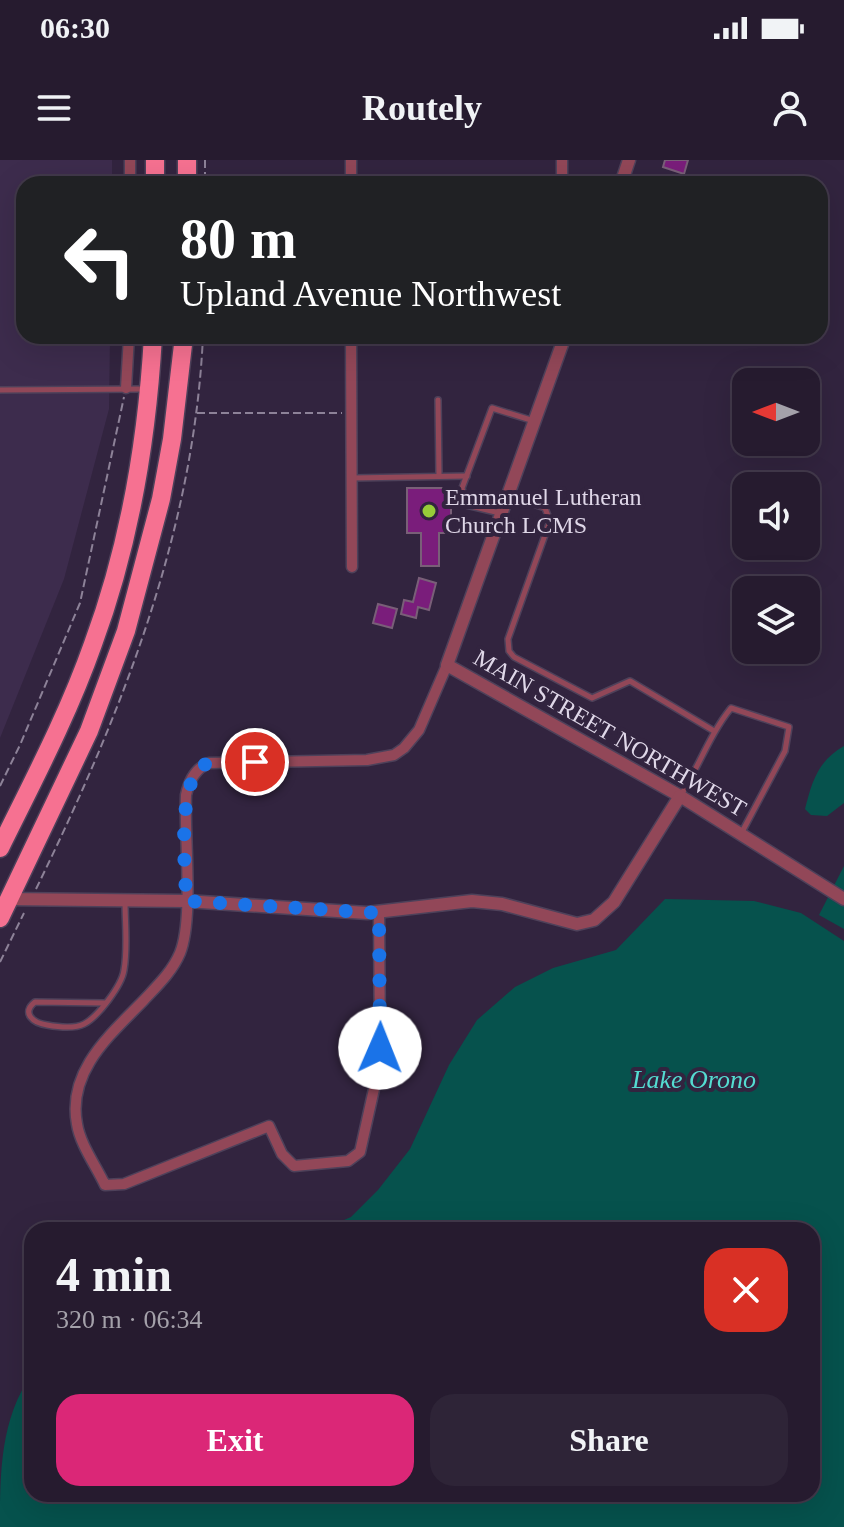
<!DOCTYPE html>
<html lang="en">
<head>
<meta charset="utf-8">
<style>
  body { margin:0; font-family:"Times New Roman",serif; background:#2e2437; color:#f1f3f6; height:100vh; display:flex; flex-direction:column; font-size:30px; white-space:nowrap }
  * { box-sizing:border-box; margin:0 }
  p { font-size:26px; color:#a4a1aa }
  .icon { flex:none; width:44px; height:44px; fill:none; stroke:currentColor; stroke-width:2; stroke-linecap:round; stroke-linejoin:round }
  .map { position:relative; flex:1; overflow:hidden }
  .sheet { position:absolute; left:24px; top:1062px; width:796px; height:280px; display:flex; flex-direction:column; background:#261b2f; border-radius:24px; box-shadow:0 8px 32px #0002,0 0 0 2px #42394b }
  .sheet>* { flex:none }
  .top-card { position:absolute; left:16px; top:16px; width:812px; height:168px; border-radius:24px; box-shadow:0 8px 32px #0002,0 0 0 2px #42394b; background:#202124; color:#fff; overflow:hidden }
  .needle { width:52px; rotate:270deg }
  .controls { position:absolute; left:732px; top:208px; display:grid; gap:16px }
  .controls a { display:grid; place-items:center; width:88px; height:88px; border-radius:16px; background:#261b2f; box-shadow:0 8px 32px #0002,0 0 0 2px #42394b; font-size:40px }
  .pin { position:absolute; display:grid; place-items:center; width:68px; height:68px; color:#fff; margin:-34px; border:4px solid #fff; border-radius:50%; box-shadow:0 2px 8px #0007 }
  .me { position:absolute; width:88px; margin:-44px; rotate:1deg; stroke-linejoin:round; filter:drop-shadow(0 0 6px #0008) }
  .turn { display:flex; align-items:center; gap:28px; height:168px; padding:0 32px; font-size:36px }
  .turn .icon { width:104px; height:104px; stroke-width:2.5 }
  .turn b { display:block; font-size:56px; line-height:68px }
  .round { display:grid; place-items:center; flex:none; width:84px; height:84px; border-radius:24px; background:#2e2437 }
  .head { display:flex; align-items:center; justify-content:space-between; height:136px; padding:0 32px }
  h1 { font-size:48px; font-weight:600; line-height:60px }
  .button { display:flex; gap:16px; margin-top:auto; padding:16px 32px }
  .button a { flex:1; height:92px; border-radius:24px; background:#db2777; color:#fff; font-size:32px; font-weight:600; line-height:92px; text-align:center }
  .button a+a { background:#2e2437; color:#f1f3f6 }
  .status { display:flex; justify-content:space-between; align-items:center; height:56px; padding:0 40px; background:#261b2f; direction:ltr }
  .status svg { height:22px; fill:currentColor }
  header { display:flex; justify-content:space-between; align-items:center; height:104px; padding:0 32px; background:#261b2f; font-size:36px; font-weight:600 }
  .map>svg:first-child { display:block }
</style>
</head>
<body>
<div class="status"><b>06:30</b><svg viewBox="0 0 49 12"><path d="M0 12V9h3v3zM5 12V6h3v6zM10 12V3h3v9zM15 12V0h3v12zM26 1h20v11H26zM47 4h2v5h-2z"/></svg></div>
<header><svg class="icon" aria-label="menu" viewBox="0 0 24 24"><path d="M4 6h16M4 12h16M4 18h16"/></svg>Routely<svg class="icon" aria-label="person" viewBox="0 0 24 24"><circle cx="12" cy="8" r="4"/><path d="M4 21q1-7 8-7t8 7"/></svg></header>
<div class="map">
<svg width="844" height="1367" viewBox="0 0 844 1367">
  <rect width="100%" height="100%" fill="#32243f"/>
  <!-- built -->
  <polygon fill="#3d2c4d" points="0,0 112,0 112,24 24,24 24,176 110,176 109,249 64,419 0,578"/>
  <!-- water -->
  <g fill="#06524d">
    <path d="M844,586v57l-17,13 -16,-1 -6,-6c7,-28 13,-48 39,-63z"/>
    <polygon points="844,706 844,769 819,755"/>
    <path d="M665,739l89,2 47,12 43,28v586h-844c0,-53 0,-108 32,-153v120h780v-264h-540l58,-4 21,-9 27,-27 32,-41 39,-84 28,-45 38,-33 38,-19 63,-18z"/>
  </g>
  <!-- building -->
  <g fill="#7a1d7b" stroke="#795f78" stroke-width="2">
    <polygon points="665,0 688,0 684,14 663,7"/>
    <polygon points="407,328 451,328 451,373 439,373 439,406 421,406 421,373 407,373"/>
    <polygon points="419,418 436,423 429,450 418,447 416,458 401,454 404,440 413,442"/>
    <polygon points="378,444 397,449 392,468 373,463"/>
  </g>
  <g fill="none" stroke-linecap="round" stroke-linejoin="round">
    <defs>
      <g id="service">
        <polyline points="0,230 145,229"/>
        <polyline points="438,240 439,316"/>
        <polyline points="352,318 467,316"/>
        <polyline points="507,335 545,348 550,361 508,479 509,491 514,497 592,538 630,521 714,571"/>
        <polyline points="500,353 466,345 462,328 492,248 534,261"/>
        <path d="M681,635c18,-29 29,-61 50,-87l58,19 -4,24 -43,81"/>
        <path d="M105,843l-70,-1c-14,11 -2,21 12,23 11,2 27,4 37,-1 14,-7 38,-39 40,-54 4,-22 1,-47 1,-69"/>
      </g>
      <g id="minor">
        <polyline points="130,0 130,24"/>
        <polyline points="351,0 351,24"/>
        <polyline points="562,24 562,0"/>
        <polyline points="351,176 352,407"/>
        <polyline points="126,228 129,176"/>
        <path d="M379,753l1,135 -6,41 -14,63 -12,9 -54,5 -12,-12 -13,-28 -145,58 -19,1c-9,-19 -25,-41 -28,-61 -10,-53 33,-89 66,-123 14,-15 29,-29 37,-48 14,-35 4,-117 6,-158 3,-14 10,-27 23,-32l158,-3 27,-5 10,-7 15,-18 28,-65"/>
      </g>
      <g id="tertiary">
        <polyline points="621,24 629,0"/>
        <polyline points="565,176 447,505 680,636 844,739"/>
        <polyline points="6,739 186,741 367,753 472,741 502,744 577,764 594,760 614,742 680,636"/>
      </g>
      <g id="trunk">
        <polyline points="155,24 155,0"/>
        <polyline points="187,24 187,0"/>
        <path d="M0,688c33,-67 68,-133 93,-204 37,-100 54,-202 60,-308"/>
        <polyline points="0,758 89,571 126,471 161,339 172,279 184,176"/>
      </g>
    </defs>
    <!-- service casing -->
    <use href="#service" stroke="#4e415a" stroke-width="8"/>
    <!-- minor casing -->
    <use href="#minor" stroke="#4e415a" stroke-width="13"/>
    <!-- tertiary casing -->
    <use href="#tertiary" stroke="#4e415a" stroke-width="15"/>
    <!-- trunk casing -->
    <use href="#trunk" stroke="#4e415a" stroke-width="21"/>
    <!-- path -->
    <g stroke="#8d8298" stroke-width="2" stroke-dasharray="8 4" stroke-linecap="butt">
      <polyline points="205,0 205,24"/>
      <polyline points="197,253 342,253"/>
      <polyline points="0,626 20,585 80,443 124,237"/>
      <path d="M36,729c85,-174 158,-357 167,-553"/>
      <polyline points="0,802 24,753"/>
    </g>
    <!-- service -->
    <use href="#service" stroke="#924758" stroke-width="5"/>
    <!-- minor -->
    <use href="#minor" stroke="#924758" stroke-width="10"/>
    <!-- tertiary -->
    <use href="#tertiary" stroke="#924758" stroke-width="12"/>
    <!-- trunk -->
    <use href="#trunk" stroke="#f67191" stroke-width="18"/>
  </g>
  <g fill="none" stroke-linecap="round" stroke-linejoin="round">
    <!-- route -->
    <path stroke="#1a73e8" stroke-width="14" stroke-dasharray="0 25.2" d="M255,602c-14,1 -36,-3 -49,2 -31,13 -20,108 -20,137l193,12 1,135"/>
  </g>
  <!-- markers -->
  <circle fill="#97cc39" stroke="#32243f" stroke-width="3" cx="429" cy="351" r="8"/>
  <g text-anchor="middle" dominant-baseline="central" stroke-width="8" stroke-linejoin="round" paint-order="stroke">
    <!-- poi labels -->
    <g font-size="24" fill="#dfd7e8" stroke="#32243f" text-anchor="start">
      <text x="445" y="337">Emmanuel Lutheran<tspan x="445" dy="28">Church LCMS</tspan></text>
    </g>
    <!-- street labels -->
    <g font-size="24" fill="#dfd7e8" stroke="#32243f">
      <text transform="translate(610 573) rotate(30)">MAIN STREET NORTHWEST</text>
    </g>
    <!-- water labels -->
    <g font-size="26" font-style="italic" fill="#54dcd1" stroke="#32243f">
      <text x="694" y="919">Lake Orono</text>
    </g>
  </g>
</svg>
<div class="controls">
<a><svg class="needle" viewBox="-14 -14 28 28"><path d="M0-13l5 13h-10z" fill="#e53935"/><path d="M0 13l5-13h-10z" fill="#a4a1aa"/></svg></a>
<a><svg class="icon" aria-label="sound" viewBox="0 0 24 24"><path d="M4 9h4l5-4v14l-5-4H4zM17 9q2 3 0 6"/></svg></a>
<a><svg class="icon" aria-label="layers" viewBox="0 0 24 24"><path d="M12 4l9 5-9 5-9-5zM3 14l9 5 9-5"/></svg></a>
</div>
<div class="pin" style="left:255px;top:602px;background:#d93025"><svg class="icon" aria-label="arrive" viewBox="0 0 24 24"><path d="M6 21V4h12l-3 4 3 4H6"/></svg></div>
<svg class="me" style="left:380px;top:888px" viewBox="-20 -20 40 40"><circle r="19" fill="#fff"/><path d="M0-13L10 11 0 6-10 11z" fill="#1a73e8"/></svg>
<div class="top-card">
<div class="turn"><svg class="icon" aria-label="left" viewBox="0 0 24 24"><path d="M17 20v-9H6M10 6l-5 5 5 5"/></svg><div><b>80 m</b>Upland Avenue Northwest</div></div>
</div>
<section class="sheet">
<div class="head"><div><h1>4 min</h1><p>320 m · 06:34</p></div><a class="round" style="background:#d93025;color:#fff"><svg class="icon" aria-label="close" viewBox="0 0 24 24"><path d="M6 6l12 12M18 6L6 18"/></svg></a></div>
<div class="button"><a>Exit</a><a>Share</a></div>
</section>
</div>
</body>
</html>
